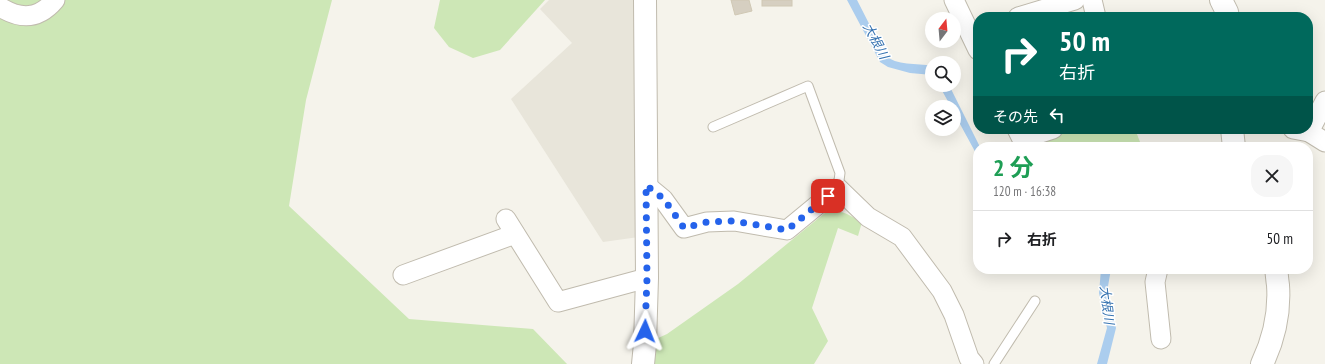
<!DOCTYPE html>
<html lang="ja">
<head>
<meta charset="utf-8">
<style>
  body { margin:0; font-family:"PT Sans Narrow","Noto Sans JP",sans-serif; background:#f6f6f6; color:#202124; height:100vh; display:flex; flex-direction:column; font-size:15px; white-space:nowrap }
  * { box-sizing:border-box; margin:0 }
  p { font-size:13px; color:#757577 }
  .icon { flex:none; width:22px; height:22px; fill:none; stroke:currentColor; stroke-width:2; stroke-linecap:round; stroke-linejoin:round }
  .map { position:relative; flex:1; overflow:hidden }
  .panel { position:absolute; left:973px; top:142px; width:340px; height:132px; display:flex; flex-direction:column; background:#fff; border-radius:16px; box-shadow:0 4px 16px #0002 }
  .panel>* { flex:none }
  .top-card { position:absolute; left:973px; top:12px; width:340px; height:122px; border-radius:16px; box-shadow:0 4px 16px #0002; background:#00695c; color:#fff; overflow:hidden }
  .needle { width:26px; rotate:16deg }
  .fabs { position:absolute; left:925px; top:12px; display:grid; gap:8px }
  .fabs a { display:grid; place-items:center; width:36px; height:36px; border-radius:50%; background:#fff; box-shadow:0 4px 16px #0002; font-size:20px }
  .pin { position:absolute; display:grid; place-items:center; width:34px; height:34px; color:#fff; margin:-17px; border-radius:8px; box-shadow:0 2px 6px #0006 }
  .me { position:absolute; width:44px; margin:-22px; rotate:2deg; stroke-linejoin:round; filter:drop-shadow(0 0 3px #0008) }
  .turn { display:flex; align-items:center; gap:14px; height:84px; padding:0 20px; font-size:18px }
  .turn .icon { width:52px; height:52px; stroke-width:2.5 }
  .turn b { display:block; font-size:28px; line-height:34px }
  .then { display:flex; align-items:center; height:38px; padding:0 20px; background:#0003; gap:8px; font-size:15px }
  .round { display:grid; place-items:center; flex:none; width:42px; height:42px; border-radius:16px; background:#f6f6f6 }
  .head { display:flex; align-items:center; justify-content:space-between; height:68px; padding:0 20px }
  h1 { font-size:24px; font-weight:700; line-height:30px; color:#1e9e55 }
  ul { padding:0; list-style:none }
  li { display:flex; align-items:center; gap:12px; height:56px; padding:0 20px; border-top:1px solid #e0e0e0 }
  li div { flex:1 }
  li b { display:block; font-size:15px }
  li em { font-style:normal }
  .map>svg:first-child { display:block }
</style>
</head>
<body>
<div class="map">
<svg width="1325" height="364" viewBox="0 0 1325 364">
  <rect width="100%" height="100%" fill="#f5f3eb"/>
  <!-- residential -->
  <polygon fill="#e8e5da" points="549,0 640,0 646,236 603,242 511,99 572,43 540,9"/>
  <!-- green -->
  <g fill="#cde7b6">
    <polygon points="0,0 332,0 306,100 289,206 409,319 533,329 567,364 0,364"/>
    <polygon points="440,0 545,0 500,50 473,58 449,47 434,28"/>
    <polygon points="1077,129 1135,129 1140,142 1138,147 1022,146"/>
    <polygon points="831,208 847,214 862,222 858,236 838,228 812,308 828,341 814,364 643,364 645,344 667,334 738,284"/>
  </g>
  <!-- water -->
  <g fill="#abcdee">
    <path d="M847,0h10l28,55c11,11 32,8 47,11v9l-22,-2 -22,-6 -8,-5z"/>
    <polygon points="939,85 949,85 980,147 978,147 978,157 954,113 954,107 951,107"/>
    <polygon points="1101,269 1111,269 1107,292 1116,328 1107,364 1097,364 1107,328 1099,293"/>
  </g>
  <!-- building -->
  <g fill="#d6cfc1" stroke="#d0c8b4">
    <polygon points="731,0 749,0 752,11 735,15"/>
    <rect x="762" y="0" width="30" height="6"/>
  </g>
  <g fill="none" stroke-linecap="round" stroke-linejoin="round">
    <defs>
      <g id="service">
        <polyline points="713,127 808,86 840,173 838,188"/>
        <polyline points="994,364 1035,301"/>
      </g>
      <g id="minor">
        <polyline points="954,0 978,50"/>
        <polyline points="1092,0 1096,17"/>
        <path d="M0,7c21,13 39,12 55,-7"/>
        <polyline points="1018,17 1075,0"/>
        <polyline points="1017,129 1022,139 1053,129"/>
        <polyline points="1293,129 1309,132 1325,142"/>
        <polyline points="1309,132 1325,101"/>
        <polyline points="646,185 663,199 684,228 707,222 734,221 787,230 838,188 868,217 902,237 942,291 954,315 969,358 974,364"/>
        <polyline points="506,219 558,302 647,278"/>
        <polyline points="1158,269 1155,282 1161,339"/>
        <polyline points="403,275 515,234"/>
      </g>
      <g id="tertiary">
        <polyline points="1221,0 1227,12 1228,17"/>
        <polyline points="1232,129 1234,147"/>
        <polyline points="643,364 645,344 647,278 645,0"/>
        <path d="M1262,364c12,-25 18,-51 16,-79 -1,-6 -1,-11 -2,-16"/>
      </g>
    </defs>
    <!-- service casing -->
    <use href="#service" stroke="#c0bbae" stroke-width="11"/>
    <!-- minor casing -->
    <use href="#minor" stroke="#c0bbae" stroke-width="21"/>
    <!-- tertiary casing -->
    <use href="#tertiary" stroke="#c0bbae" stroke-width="24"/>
    <!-- path -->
    <polyline stroke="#c1b8a0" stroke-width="2.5" stroke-dasharray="2 2" stroke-linecap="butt" points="1131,129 1131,130"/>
    <!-- service -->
    <use href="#service" stroke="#fff" stroke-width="9"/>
    <!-- minor -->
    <use href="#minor" stroke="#fff" stroke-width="19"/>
    <!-- tertiary -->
    <use href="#tertiary" stroke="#fff" stroke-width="22"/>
  </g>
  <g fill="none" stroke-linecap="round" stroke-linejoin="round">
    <!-- route -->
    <polyline stroke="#2563eb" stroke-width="7" stroke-dasharray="0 12.6" points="645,331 647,278 646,185 664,199 684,228 707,222 734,221 787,230 828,196"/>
  </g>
  <g text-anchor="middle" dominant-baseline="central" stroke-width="3" stroke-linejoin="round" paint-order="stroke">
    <!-- water labels -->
    <g font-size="13" font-style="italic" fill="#3673b1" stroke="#fff">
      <text transform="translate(876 41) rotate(62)">大根川</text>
      <text transform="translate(1107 305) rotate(83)">大根川</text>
    </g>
  </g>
</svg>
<div class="fabs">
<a><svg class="needle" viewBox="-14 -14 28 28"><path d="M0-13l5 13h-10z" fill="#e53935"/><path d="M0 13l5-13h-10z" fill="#757577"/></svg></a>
<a><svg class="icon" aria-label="search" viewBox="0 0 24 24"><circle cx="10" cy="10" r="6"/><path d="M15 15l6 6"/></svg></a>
<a><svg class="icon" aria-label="layers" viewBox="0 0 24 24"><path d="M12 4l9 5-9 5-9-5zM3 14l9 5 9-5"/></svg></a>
</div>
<div class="pin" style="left:828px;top:196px;background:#d93025"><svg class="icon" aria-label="arrive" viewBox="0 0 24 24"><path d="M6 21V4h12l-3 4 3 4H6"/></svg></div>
<svg class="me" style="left:645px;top:331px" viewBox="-20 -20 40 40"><path d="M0-17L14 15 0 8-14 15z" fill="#2563eb" stroke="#fff" stroke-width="4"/></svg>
<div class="top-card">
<div class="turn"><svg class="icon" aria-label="right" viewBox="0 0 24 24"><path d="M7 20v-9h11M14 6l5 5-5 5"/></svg><div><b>50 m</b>右折</div></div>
<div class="then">その先<svg class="icon" aria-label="left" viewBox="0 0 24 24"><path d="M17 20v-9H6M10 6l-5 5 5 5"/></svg></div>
</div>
<section class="panel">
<div class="head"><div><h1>2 分</h1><p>120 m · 16:38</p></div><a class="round"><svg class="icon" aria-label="close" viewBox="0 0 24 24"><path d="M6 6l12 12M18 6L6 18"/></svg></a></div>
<ul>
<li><svg class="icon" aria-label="right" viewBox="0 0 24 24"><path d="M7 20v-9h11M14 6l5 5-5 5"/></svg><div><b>右折</b></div><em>50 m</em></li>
</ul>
</section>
</div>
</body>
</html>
